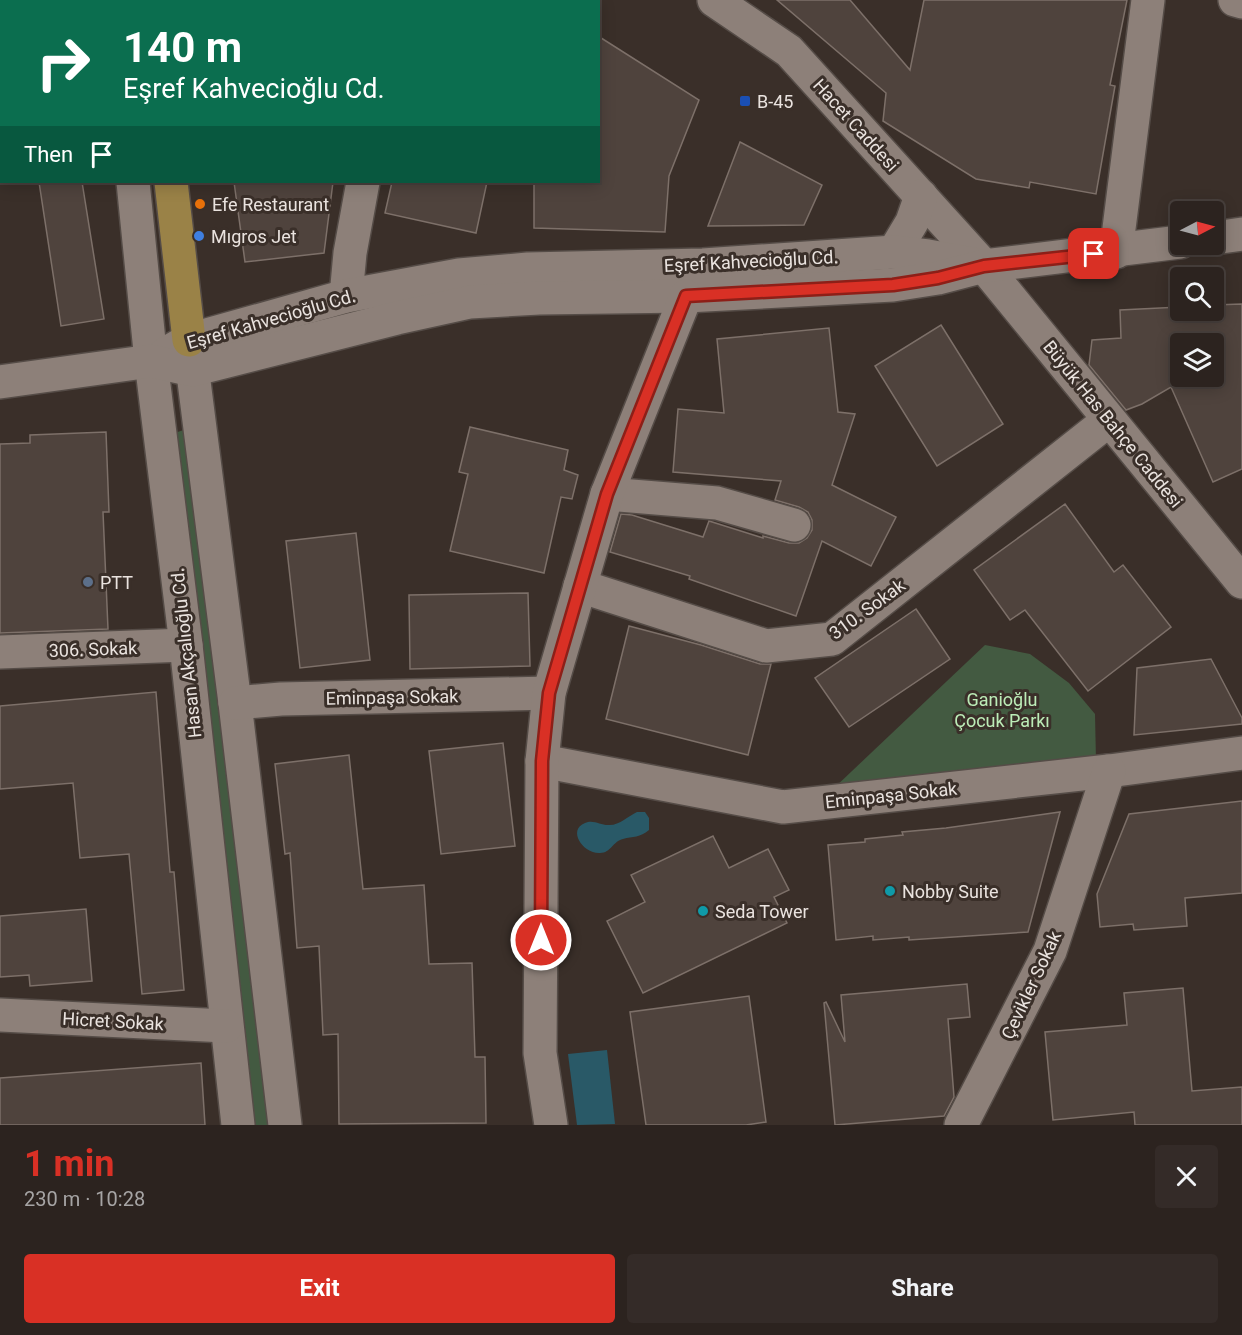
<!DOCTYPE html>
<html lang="en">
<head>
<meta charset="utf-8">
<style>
  body { margin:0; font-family:Roboto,sans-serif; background:#342b28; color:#f1f3f6; height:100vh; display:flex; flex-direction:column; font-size:22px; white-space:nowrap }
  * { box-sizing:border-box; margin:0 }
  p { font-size:20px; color:#a6a4a4 }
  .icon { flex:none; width:33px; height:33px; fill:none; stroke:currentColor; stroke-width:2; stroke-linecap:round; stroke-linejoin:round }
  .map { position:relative; height:1125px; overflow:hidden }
  .sheet { display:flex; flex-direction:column; background:#2c231f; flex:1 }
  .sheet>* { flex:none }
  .hud { position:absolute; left:0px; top:0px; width:600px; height:183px; box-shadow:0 3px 15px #0003,0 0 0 2px #48403d; background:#0b6e4f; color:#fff; overflow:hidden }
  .needle { width:39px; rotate:84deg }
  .buttons { position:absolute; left:1170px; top:201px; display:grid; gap:12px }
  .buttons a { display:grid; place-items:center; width:54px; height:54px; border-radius:6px; background:#2c231f; box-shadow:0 3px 15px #0003,0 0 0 2px #48403d; font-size:30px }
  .pin { position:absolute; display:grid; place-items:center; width:51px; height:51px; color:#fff; margin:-26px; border-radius:12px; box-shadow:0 3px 9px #0006 }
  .me { position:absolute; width:66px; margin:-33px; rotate:0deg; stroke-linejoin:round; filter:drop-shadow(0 0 4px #0008) }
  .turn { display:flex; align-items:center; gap:21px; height:126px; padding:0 24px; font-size:27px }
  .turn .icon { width:78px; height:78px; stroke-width:2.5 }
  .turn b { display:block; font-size:42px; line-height:51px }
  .then { display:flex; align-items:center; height:57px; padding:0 24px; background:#0003; gap:12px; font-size:22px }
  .round { display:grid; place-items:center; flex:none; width:63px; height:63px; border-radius:6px; background:#342b28 }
  .overview { display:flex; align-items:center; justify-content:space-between; height:102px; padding:0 24px }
  h1 { font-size:36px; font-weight:700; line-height:45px; color:#d93025 }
  .primary-button { display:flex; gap:12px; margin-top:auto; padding:12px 24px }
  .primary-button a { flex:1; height:69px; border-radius:6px; background:#d93025; color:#fff; font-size:24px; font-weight:700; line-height:69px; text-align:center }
  .primary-button a+a { background:#342b28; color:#f1f3f6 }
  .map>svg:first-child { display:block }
</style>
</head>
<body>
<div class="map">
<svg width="1242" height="1125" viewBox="0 0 1242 1125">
  <rect width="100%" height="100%" fill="#3a2f29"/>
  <!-- green -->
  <g fill="#435a41">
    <polygon points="184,430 270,1125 253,1125 171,434"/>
    <polygon points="985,645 1030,654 1069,683 1095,714 1096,761 833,789"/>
  </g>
  <!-- water -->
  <g fill="#295967">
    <path d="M637,812h8l4,6v12c-9,8 -16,6 -26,9 -10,2 -12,14 -23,14 -17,1 -33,-23 -15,-30 8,-4 15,2 23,2 11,1 20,-9 29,-13z"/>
    <polygon points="607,1050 615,1124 577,1125 568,1054"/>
  </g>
  <!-- building -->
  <g fill="#4f433d" stroke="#7d7069" stroke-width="1.5" fill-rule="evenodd">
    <polygon points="777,0 850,0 910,70 924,0 1127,0 1110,85 1115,86 1096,194 1030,182 1029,188 976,179 883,121 886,93"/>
    <polygon points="598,36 699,100 669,176 665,232 534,228 534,182 598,182"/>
    <polygon points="740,142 822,185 804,225 708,226"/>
    <polygon points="39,182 82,182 104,319 61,326"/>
    <polygon points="234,182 333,182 324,253 245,262"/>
    <polygon points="392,182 487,182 476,233 385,213"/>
    <path d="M1242,304v165l-29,13 -42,-95 -29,17 -16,6 -37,-45 3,-25 29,-2 -1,-28 60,-3v3h34v-5zM1180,344h34v32h-34z"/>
    <polygon points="941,325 1003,424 937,466 875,366"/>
    <polygon points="829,328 838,412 855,414 832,485 896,517 871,566 822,541 796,616 689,579 690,576 610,552 621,514 632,515 703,537 709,521 763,538 763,536 789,543 799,543 807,538 812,530 812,520 808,512 799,507 775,500 781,481 673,472 678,409 724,413 717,339"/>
    <polygon points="470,427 568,450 564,470 578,475 572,499 561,497 544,573 450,551 468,474 459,472"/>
    <polygon points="106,432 109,512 103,512 108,629 0,633 0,444 30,443 30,435"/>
    <polygon points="1065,504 1114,572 1123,565 1171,627 1088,691 1025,610 1010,620 974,570"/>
    <polygon points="356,533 370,660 300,668 286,541"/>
    <polygon points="528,593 530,666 410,669 409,595"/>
    <polygon points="916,609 950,659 849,727 815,678"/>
    <polygon points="629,626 701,645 760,664 771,664 748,755 606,719"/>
    <polygon points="1211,659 1242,718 1242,724 1134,735 1137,668"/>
    <polygon points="156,692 170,872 174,872 184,990 142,994 129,854 80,858 73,783 0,789 0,706"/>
    <polygon points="503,743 515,846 441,854 429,751"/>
    <polygon points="349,755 363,889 424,885 429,964 472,963 475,1057 485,1057 486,1123 339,1124 338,1034 323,1035 319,946 297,948 290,853 285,854 275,764"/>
    <polygon points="1242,801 1242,893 1185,898 1187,926 1134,930 1133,924 1100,927 1097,894 1129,814"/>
    <polygon points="1060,812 1028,932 909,940 909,937 873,940 873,936 836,940 828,845 865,842 865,839 903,835 902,832 946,828"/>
    <polygon points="713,836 729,868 768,849 789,890 774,897 787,923 643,993 607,921 645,902 631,875"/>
    <polygon points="86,909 92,981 30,986 29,975 0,977 0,916"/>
    <polygon points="967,984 970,1017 948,1019 954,1097 944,1116 835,1125 824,1003 826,1002 845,1042 841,995"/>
    <polygon points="1183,988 1192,1091 1242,1087 1242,1125 1135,1125 1134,1112 1053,1120 1045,1032 1127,1025 1124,993"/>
    <polygon points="749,996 766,1122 746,1125 646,1125 630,1012"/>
    <polygon points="201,1063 205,1125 0,1125 0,1078"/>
  </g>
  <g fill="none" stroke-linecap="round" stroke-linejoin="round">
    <defs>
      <g id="minor">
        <polyline points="115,0 115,2"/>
        <polyline points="714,0 789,51 984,266 1242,582"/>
        <polyline points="1235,0 1242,2"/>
        <polyline points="407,2 407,0"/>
        <polyline points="133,182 151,361 186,645 238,1125"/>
        <polyline points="1214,238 1242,234"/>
        <polyline points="894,252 912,222 921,196"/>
        <polyline points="1116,252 1148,0"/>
        <polyline points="346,296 350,253 363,182"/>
        <polyline points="190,350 235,703 285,1125"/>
        <polyline points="165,354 189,340 346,296 459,275 528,269 703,265 894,252 928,256 973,264"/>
        <polyline points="0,382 151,361 192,370 397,318 470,302 539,298 686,296 893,285 938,278 984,266 1180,242"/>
        <polyline points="607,494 717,503 794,525"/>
        <polyline points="580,586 766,646 832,639 1109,420"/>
        <polyline points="0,652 186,645"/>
        <polyline points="235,703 281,699 549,693"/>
        <polyline points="542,761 783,807 1109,771 1242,753"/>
        <polyline points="0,1015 226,1026"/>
        <polyline points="551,1125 540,1053 542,761 549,693 607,494 686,296"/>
        <polyline points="961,1125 1050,951 1109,771"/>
      </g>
      <g id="major">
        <polyline points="151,0 151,2"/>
        <polyline points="171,182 189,340"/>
      </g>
    </defs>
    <!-- minor casing -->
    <use href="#minor" stroke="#554c47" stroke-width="36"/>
    <!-- major casing -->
    <use href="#major" stroke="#554c47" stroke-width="36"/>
    <!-- minor -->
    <use href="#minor" stroke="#8d8079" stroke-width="33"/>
    <!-- major -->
    <use href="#major" stroke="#9a8247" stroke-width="33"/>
  </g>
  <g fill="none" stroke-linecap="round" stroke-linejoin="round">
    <defs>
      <polyline id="route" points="541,940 542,761 549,693 607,494 686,296 893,285 938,278 984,266 1094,254"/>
    </defs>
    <!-- route casing -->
    <use href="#route" stroke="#8d1f18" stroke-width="15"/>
    <!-- route -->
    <use href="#route" stroke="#d93025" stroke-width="10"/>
  </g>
  <!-- markers -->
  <rect fill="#1a4fb4" stroke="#3a2f29" stroke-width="2" x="739" y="95" width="12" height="12" rx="3"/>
  <circle fill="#e8710a" stroke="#3a2f29" stroke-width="2" cx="200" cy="204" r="6"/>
  <circle fill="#3f7fe0" stroke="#3a2f29" stroke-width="2" cx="199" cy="236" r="6"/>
  <circle fill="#5c6f8a" stroke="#3a2f29" stroke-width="2" cx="88" cy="582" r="6"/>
  <g fill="#0f9aa8" stroke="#3a2f29" stroke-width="2">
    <circle cx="890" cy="891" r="6"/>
    <circle cx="703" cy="911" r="6"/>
  </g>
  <g text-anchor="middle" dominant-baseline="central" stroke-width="6" stroke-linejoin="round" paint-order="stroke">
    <!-- poi labels -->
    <g font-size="18" fill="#eae3df" stroke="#3a2f29" text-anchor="start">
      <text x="757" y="101">B-45</text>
      <text x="212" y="204">Efe Restaurant</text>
      <text x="211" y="236">Mıgros Jet</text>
      <text x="100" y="582">PTT</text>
      <text x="902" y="891">Nobby Suite</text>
      <text x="715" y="911">Seda Tower</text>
    </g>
    <!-- street labels -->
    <g font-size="18" fill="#eae3df" stroke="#3a2f29">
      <text transform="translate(856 125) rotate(48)">Hacet Caddesi</text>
      <text transform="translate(751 261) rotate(-3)">Eşref Kahvecioğlu Cd.</text>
      <text transform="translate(271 319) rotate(-16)">Eşref Kahvecioğlu Cd.</text>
      <text transform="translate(1113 424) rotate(51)">Büyük Has Bahçe Caddesi</text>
      <text transform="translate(867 609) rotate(-36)">310. Sokak</text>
      <text transform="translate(93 649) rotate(-2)">306. Sokak</text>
      <text transform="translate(186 653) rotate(-96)">Hasan Akçalıoğlu Cd.</text>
      <text transform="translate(392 697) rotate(-1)">Eminpaşa Sokak</text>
      <text transform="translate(891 795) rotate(-6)">Eminpaşa Sokak</text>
      <text transform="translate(1031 985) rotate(-65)">Çevikler Sokak</text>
      <text transform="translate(113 1021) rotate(3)">Hicret Sokak</text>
    </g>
    <!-- park labels -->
    <g font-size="18" fill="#bcecb7" stroke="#3a2f29">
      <text x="1002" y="699">Ganioğlu<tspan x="1002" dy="21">Çocuk Parkı</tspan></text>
    </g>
  </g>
</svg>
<div class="buttons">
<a><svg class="needle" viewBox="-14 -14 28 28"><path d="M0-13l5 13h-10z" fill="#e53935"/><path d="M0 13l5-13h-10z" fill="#a6a4a4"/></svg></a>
<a><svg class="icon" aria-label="search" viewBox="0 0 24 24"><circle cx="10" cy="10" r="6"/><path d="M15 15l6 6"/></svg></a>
<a><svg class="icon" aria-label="layers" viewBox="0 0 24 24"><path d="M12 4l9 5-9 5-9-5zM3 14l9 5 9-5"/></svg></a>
</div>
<div class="pin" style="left:1094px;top:254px;background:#d93025"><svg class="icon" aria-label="arrive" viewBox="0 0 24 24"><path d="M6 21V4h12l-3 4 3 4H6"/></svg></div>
<svg class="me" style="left:541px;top:940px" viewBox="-20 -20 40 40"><circle r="17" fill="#d93025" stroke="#fff" stroke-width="3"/><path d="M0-11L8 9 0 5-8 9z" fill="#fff"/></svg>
<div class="hud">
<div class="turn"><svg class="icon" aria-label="right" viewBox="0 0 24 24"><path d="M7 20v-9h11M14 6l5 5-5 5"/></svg><div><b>140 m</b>Eşref Kahvecioğlu Cd.</div></div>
<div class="then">Then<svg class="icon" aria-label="arrive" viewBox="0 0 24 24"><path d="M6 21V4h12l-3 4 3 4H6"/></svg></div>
</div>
</div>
<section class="sheet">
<div class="overview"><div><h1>1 min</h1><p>230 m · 10:28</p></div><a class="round"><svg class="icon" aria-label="close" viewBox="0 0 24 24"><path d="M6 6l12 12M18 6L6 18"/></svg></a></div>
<div class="primary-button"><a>Exit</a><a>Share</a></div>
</section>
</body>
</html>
